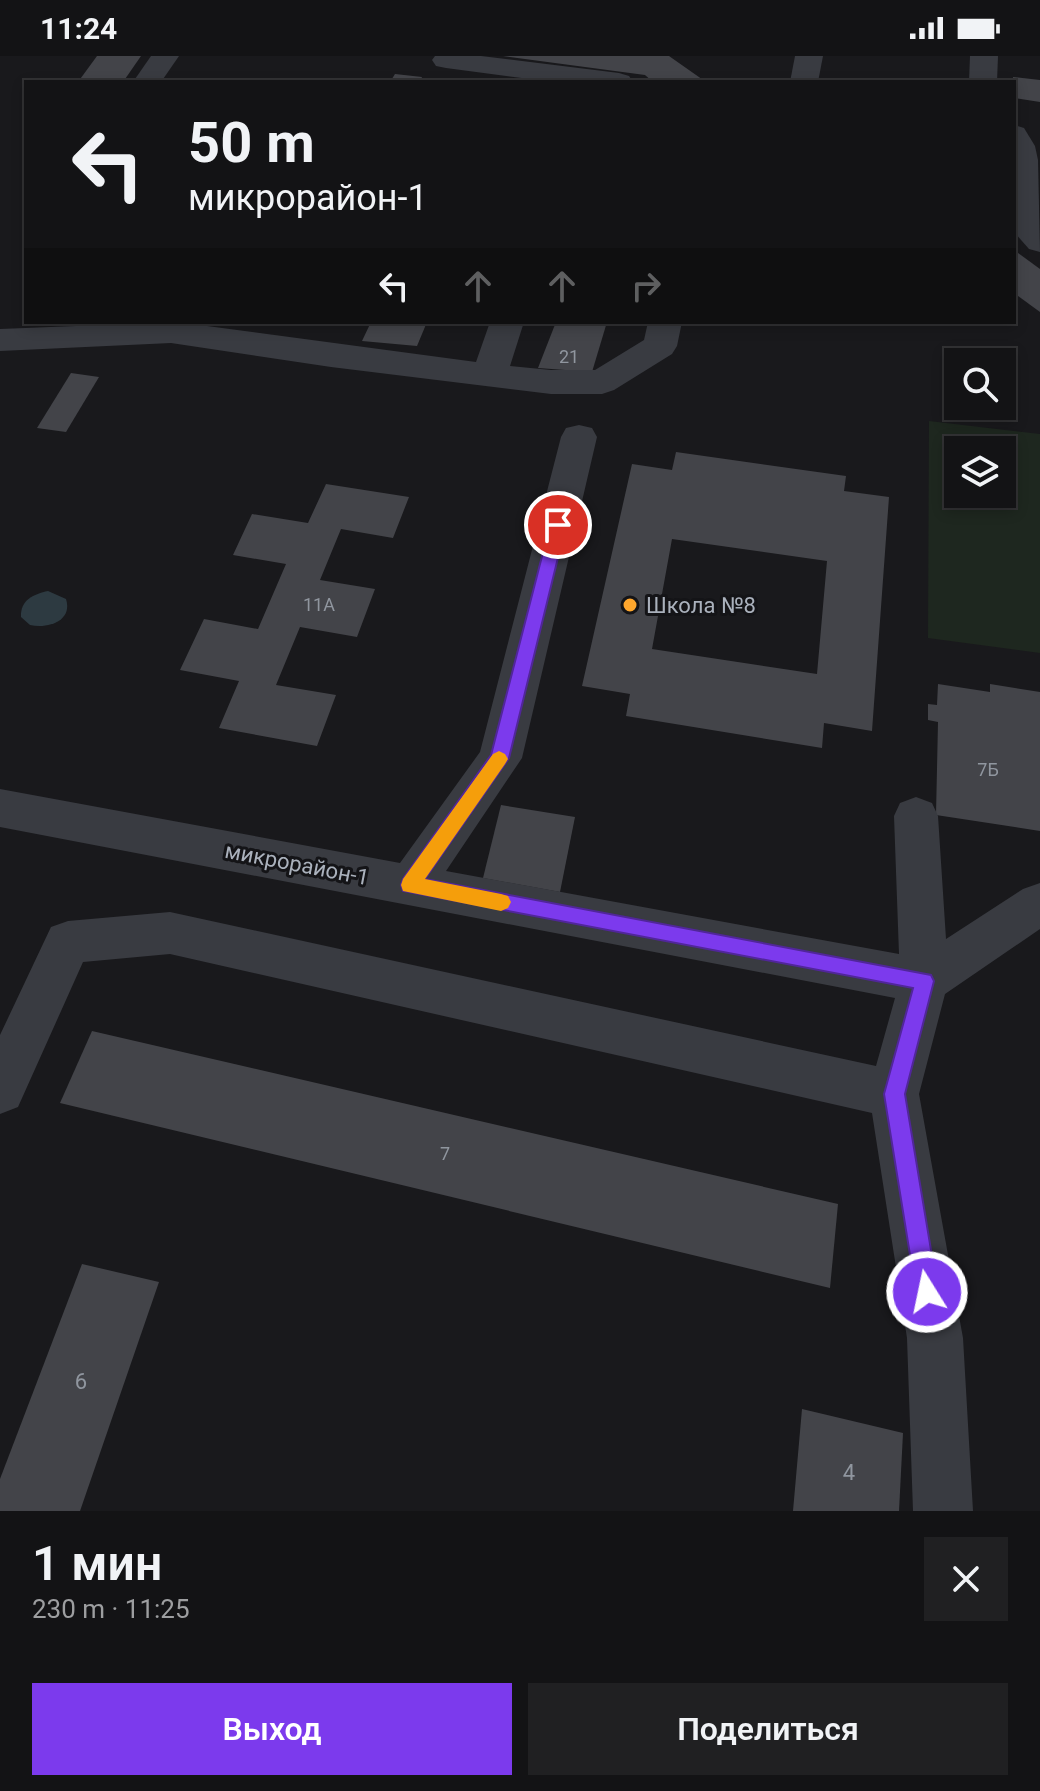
<!DOCTYPE html>
<html lang="ru">
<head>
<meta charset="utf-8">
<style>
  body { margin:0; font-family:Roboto,sans-serif; background:#202022; color:#f1f3f6; height:100vh; display:flex; flex-direction:column; font-size:30px; white-space:nowrap }
  * { box-sizing:border-box; margin:0 }
  p { font-size:26px; color:#9d9ea0 }
  .icon { flex:none; width:44px; height:44px; fill:none; stroke:currentColor; stroke-width:2; stroke-linecap:round; stroke-linejoin:round }
  .map { position:relative; height:1455px; overflow:hidden }
  .sheet { display:flex; flex-direction:column; background:#131315; flex:1 }
  .sheet>* { flex:none }
  .guide { position:absolute; left:24px; top:24px; width:992px; height:244px; border-radius:0px; box-shadow:0 4px 12px #0003,0 0 0 2px #323234; background:#131315; color:#f1f3f6; overflow:hidden }
  .fabs { position:absolute; left:944px; top:292px; display:grid; gap:16px }
  .fabs a { display:grid; place-items:center; width:72px; height:72px; border-radius:0px; background:#131315; box-shadow:0 4px 12px #0003,0 0 0 2px #323234; font-size:40px }
  .pin { position:absolute; display:grid; place-items:center; width:68px; height:68px; color:#fff; margin:-34px; border:4px solid #fff; border-radius:50%; box-shadow:0 2px 8px #0007 }
  .me { position:absolute; width:88px; margin:-44px; rotate:350deg; stroke-linejoin:round; filter:drop-shadow(0 0 6px #0008) }
  .turn { display:flex; align-items:center; gap:28px; height:168px; padding:0 32px; font-size:36px }
  .turn .icon { width:104px; height:104px; stroke-width:2.5 }
  .turn b { display:block; font-size:56px; line-height:68px }
  .lanes { display:flex; align-items:center; height:76px; padding:0 32px; background:#0003; justify-content:center; gap:40px; direction:ltr }
  .lanes .off { opacity:.35 }
  .round { display:grid; place-items:center; flex:none; width:84px; height:84px; border-radius:0px; background:#202022 }
  .headline { display:flex; align-items:center; justify-content:space-between; height:136px; padding:0 32px }
  h1 { font-size:48px; font-weight:600; line-height:60px }
  .button { display:flex; gap:16px; margin-top:auto; padding:16px 32px }
  .button a { flex:1; height:92px; border-radius:0px; background:#7c3aed; color:#fff; font-size:32px; font-weight:600; line-height:92px; text-align:center }
  .button a+a { background:#202022; color:#f1f3f6 }
  .status { display:flex; justify-content:space-between; align-items:center; height:56px; padding:0 40px; background:#131315; direction:ltr }
  .status svg { height:22px; fill:currentColor }
  .map>svg:first-child { display:block }
</style>
</head>
<body>
<div class="status"><b>11:24</b><svg viewBox="0 0 49 12"><path d="M0 12V9h3v3zM5 12V6h3v6zM10 12V3h3v9zM15 12V0h3v12zM26 1h20v11H26zM47 4h2v5h-2z"/></svg></div>
<div class="map">
<svg width="1040" height="1455" viewBox="0 0 1040 1455">
  <rect width="100%" height="100%" fill="#19191c"/>
  <!-- green -->
  <path fill="#1e271f" fill-rule="evenodd" d="M929,365l111,13v219l-112,-15zM958,394h44v44h-44z"/>
  <!-- water -->
  <path fill="#2d3a41" d="M48,535l18,8c7,22 -18,30 -36,26l-9,-8c-1,-17 13,-23 27,-26z"/>
  <!-- building -->
  <g fill="#434449" fill-rule="evenodd">
    <polygon points="97,0 141,0 123,26 78,26"/>
    <polygon points="503,0 669,0 706,26 653,26 645,19"/>
    <polygon points="395,18 422,21 420,26 390,26"/>
    <polygon points="1013,21 1040,24 1040,46 1014,42"/>
    <polygon points="1014,194 1040,213 1040,256 1014,237"/>
    <polygon points="371,266 427,266 417,290 362,285"/>
    <polygon points="556,266 607,266 592,316 538,312"/>
    <polygon points="71,317 99,321 66,376 37,372"/>
    <path d="M676,396l170,24 -2,15 45,6 -17,234 -48,-8 -2,25 -196,-32 4,-22 -48,-8 50,-222 40,6zM672,483l155,22 -10,113 -165,-25z"/>
    <polygon points="326,428 409,441 393,482 341,473 320,524 375,533 357,581 300,571 276,629 336,639 317,690 219,672 239,625 180,614 204,563 258,573 286,508 233,499 252,458 308,467"/>
    <polygon points="938,628 990,636 990,628 1040,636 1040,775 936,759 938,666 928,664 928,648 937,649"/>
    <polygon points="501,749 575,761 560,836 483,822"/>
    <polygon points="92,975 838,1148 830,1232 60,1047"/>
    <polygon points="82,1208 159,1226 80,1455 0,1455 0,1423"/>
    <polygon points="802,1353 903,1377 899,1455 793,1455"/>
  </g>
  <g fill="none" stroke-linecap="round" stroke-linejoin="round">
    <!-- minor -->
    <g fill="#393b41" fill-rule="evenodd">
      <polygon points="151,0 179,0 161,26 133,26"/>
      <polygon points="435,0 481,0 619,17 629,20 633,26 552,26 446,12 436,10 432,4"/>
      <polygon points="795,0 823,0 818,26 790,26"/>
      <polygon points="970,0 998,0 997,26 969,26"/>
      <polygon points="1014,69 1024,72 1035,90 1038,104 1040,196 1029,193 1014,176"/>
      <polygon points="177,266 476,306 490,266 524,266 510,310 551,314 595,314 644,284 648,266 682,266 677,290 672,298 614,334 602,338 551,338 331,311 171,287 0,295 0,273"/>
      <polygon points="579,369 592,372 597,381 522,702 446,815 899,898 894,760 900,747 916,741 932,747 938,760 946,883 1023,833 1040,827 1040,873 945,938 919,1038 963,1282 973,1455 913,1455 907,1282 872,1057 170,898 83,906 18,1051 0,1058 0,979 51,871 68,865 170,856 876,1010 895,942 0,771 0,733 400,807 480,696 561,381 566,372"/>
    </g>
  </g>
  <!-- route -->
  <polygon fill="#7c3aed" stroke="#51269a" stroke-width="2" points="558,463 566,469 509,702 425,823 931,919 934,925 905,1038 938,1236 935,1244 927,1247 919,1244 916,1236 884,1038 913,932 403,835 401,829 403,823 491,699 550,469"/>
  <!-- slow -->
  <polygon fill="#f59e0b" points="499,695 505,698 508,703 505,708 425,823 501,838 508,840 511,846 508,852 501,855 403,835 401,829 403,823 493,698"/>
  <!-- markers -->
  <circle fill="#ffa72d" stroke="#141417" stroke-width="3" cx="630" cy="549" r="8"/>
  <g text-anchor="middle" dominant-baseline="central" stroke-width="6" stroke-linejoin="round" paint-order="stroke">
    <!-- number labels -->
    <g font-size="18" fill="#90969f">
      <text x="569" y="300">21</text>
      <text x="319" y="548">11А</text>
      <text x="988" y="713">7Б</text>
      <text x="445" y="1097">7</text>
    </g>
    <!-- poi labels -->
    <g font-size="22" fill="#aab1bc" stroke="#141417" text-anchor="start">
      <text x="646" y="549">Школа №8</text>
    </g>
    <!-- street labels -->
    <g font-size="22" fill="#aab1bc" stroke="#141417">
      <text transform="translate(297 808) rotate(11)">микрорайон-1</text>
    </g>
    <!-- near-number labels -->
    <g font-size="22" fill="#90969f">
      <text x="81" y="1325">6</text>
      <text x="849" y="1416">4</text>
    </g>
  </g>
</svg>
<div class="fabs">
<a><svg class="icon" aria-label="search" viewBox="0 0 24 24"><circle cx="10" cy="10" r="6"/><path d="M15 15l6 6"/></svg></a>
<a><svg class="icon" aria-label="layers" viewBox="0 0 24 24"><path d="M12 4l9 5-9 5-9-5zM3 14l9 5 9-5"/></svg></a>
</div>
<div class="pin" style="left:558px;top:469px;background:#d93025"><svg class="icon" aria-label="arrive" viewBox="0 0 24 24"><path d="M6 21V4h12l-3 4 3 4H6"/></svg></div>
<svg class="me" style="left:927px;top:1236px" viewBox="-20 -20 40 40"><circle r="17" fill="#7c3aed" stroke="#fff" stroke-width="3"/><path d="M0-11L8 9 0 5-8 9z" fill="#fff"/></svg>
<div class="guide">
<div class="turn"><svg class="icon" aria-label="left" viewBox="0 0 24 24"><path d="M17 20v-9H6M10 6l-5 5 5 5"/></svg><div><b>50 m</b>микрорайон-1</div></div>
<div class="lanes"><svg class="icon" aria-label="left" viewBox="0 0 24 24"><path d="M17 20v-9H6M10 6l-5 5 5 5"/></svg><svg class="icon off" aria-label="ahead" viewBox="0 0 24 24"><path d="M12 20V5M6 11l6-6 6 6"/></svg><svg class="icon off" aria-label="ahead" viewBox="0 0 24 24"><path d="M12 20V5M6 11l6-6 6 6"/></svg><svg class="icon off" aria-label="right" viewBox="0 0 24 24"><path d="M7 20v-9h11M14 6l5 5-5 5"/></svg></div>
</div>
</div>
<section class="sheet">
<div class="headline"><div><h1>1 мин</h1><p>230 m · 11:25</p></div><a class="round"><svg class="icon" aria-label="close" viewBox="0 0 24 24"><path d="M6 6l12 12M18 6L6 18"/></svg></a></div>
<div class="button"><a>Выход</a><a>Поделиться</a></div>
</section>
</body>
</html>
